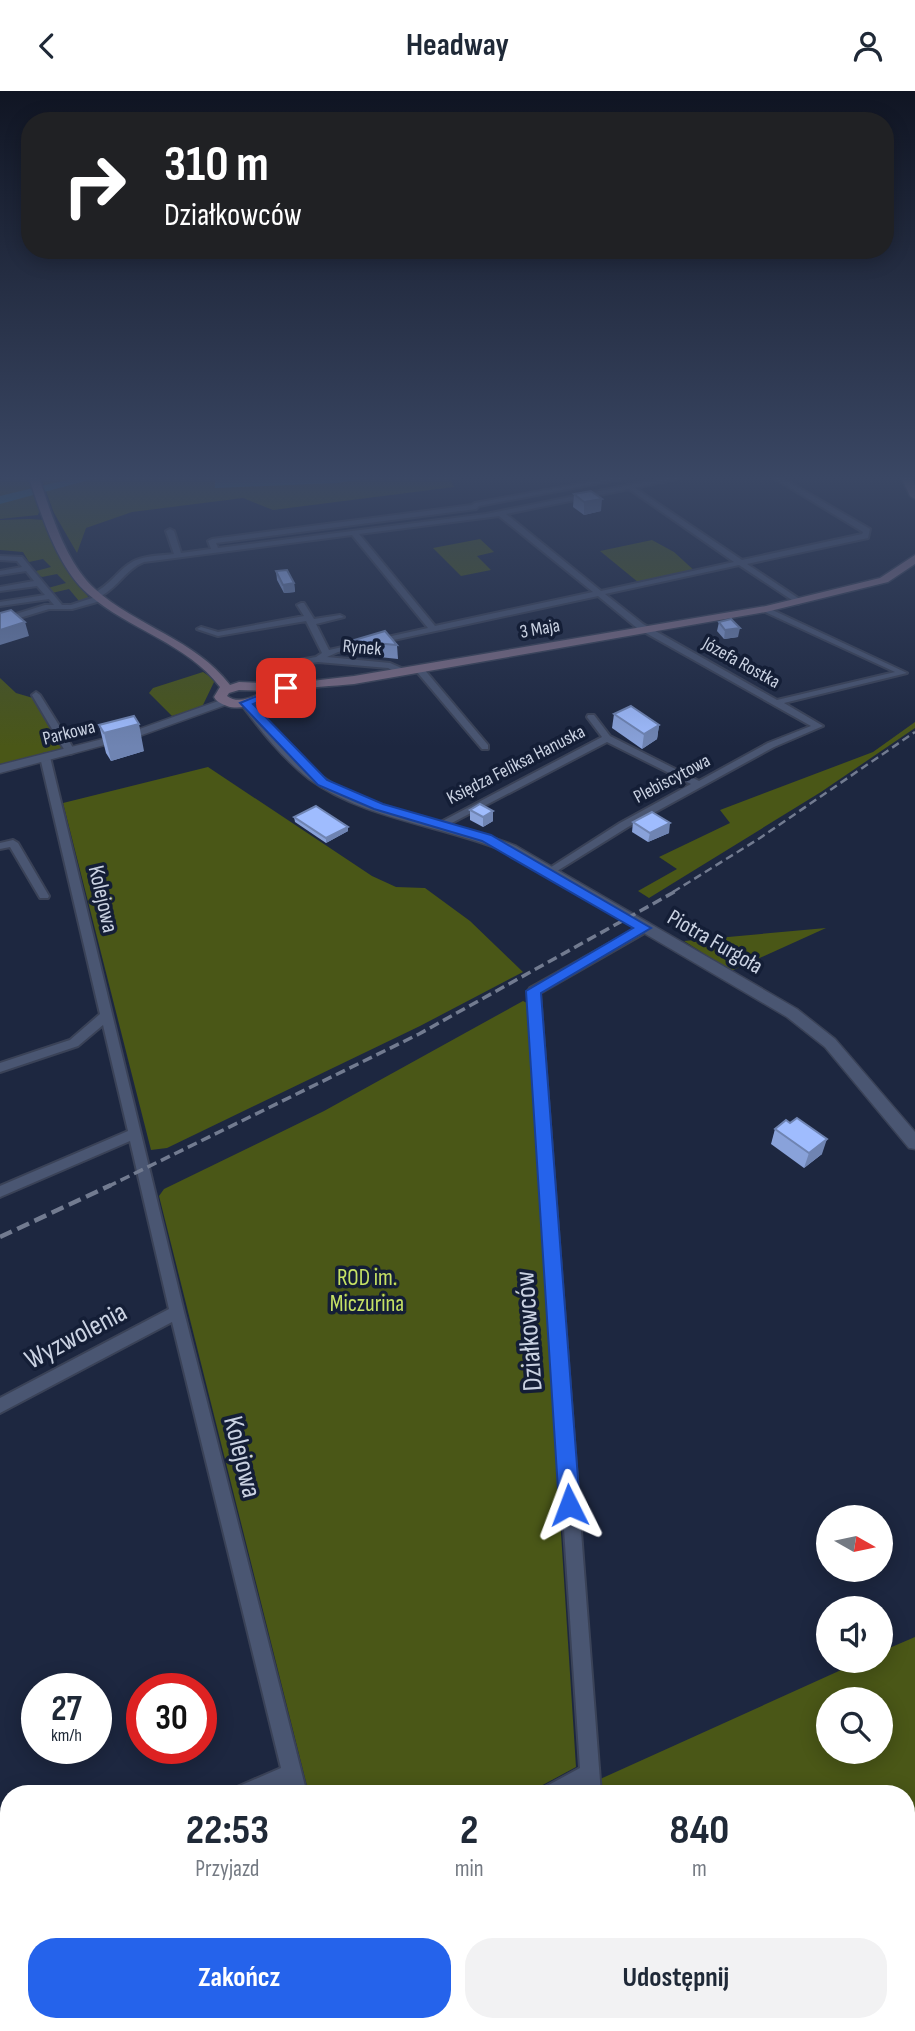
<!DOCTYPE html>
<html lang="pl">
<head>
<meta charset="utf-8">
<style>
  body { margin:0; font-family:"Sofia Sans Condensed",sans-serif; background:#f2f2f3; color:#1f2937; height:100vh; display:flex; flex-direction:column; font-size:26px; white-space:nowrap }
  * { box-sizing:border-box; margin:0 }
  p { font-size:23px; color:#747a83 }
  .icon { flex:none; width:38px; height:38px; fill:none; stroke:currentColor; stroke-width:2; stroke-linecap:round; stroke-linejoin:round }
  .map { position:relative; flex:1; overflow:hidden }
  .side { position:absolute; left:0px; top:1694px; width:915px; height:247px; display:flex; flex-direction:column; background:#fff; border-radius:28px 28px 0 0; box-shadow:0 4px 18px #0003 }
  .side>* { flex:none }
  .hud { position:absolute; left:21px; top:21px; width:873px; height:147px; border-radius:28px; box-shadow:0 4px 18px #0003; background:#202124; color:#fff; overflow:hidden }
  .needle { width:46px; rotate:99deg }
  .controls { position:absolute; left:816px; top:1414px; display:grid; gap:14px }
  .controls a { display:grid; place-items:center; width:77px; height:77px; border-radius:50%; background:#fff; box-shadow:0 4px 18px #0003; font-size:35px }
  .speed { position:absolute; left:21px; top:1582px; display:flex; gap:14px; font-size:35px; font-weight:700; text-align:center }
  .speed>* { display:grid; place-content:center; width:91px; height:91px; border-radius:50%; background:#fff; box-shadow:0 4px 18px #0003; line-height:1 }
  .speed small { font-size:18px; font-weight:400 }
  .speed .limit { border:10px solid #d22; background:#fff; color:#111 }
  .pin { position:absolute; display:grid; place-items:center; width:60px; height:60px; color:#fff; margin:-30px; border-radius:14px; box-shadow:0 4px 10px #0006 }
  .me { position:absolute; width:77px; margin:-38px; rotate:357deg; stroke-linejoin:round; filter:drop-shadow(0 0 5px #0008) }
  .turn { display:flex; align-items:center; gap:24px; height:147px; padding:0 28px; font-size:32px }
  .turn .icon { width:91px; height:91px; stroke-width:2.5 }
  .turn b { display:block; font-size:49px; line-height:60px }
  .eta { display:flex; justify-content:space-evenly; align-items:center; height:119px; text-align:center }
  .eta b { font-size:42px; font-weight:700; line-height:49px }
  .primary-button { display:flex; gap:14px; margin-top:auto; padding:14px 28px }
  .primary-button a { flex:1; height:80px; border-radius:28px; background:#2563eb; color:#fff; font-size:28px; font-weight:700; line-height:80px; text-align:center }
  .primary-button a+a { background:#f2f2f3; color:#1f2937 }
  header { display:flex; justify-content:space-between; align-items:center; height:91px; padding:0 28px; background:#fff; font-size:32px; font-weight:700 }
  .map>svg:first-child { display:block }
</style>
</head>
<body>
<header><svg class="icon" aria-label="back" viewBox="0 0 24 24"><path d="M15 5l-7 7 7 7"/></svg>Headway<svg class="icon" aria-label="person" viewBox="0 0 24 24"><circle cx="12" cy="8" r="4"/><path d="M4 21q1-7 8-7t8 7"/></svg></header>
<div class="map">
<svg width="915" height="1940" viewBox="0 0 915 1940">
  <rect width="100%" height="100%" fill="#1d2740"/>
  <!-- green -->
  <g fill="#4a5717" fill-rule="evenodd">
    <polygon points="7,384 28,385 33,399 0,407 0,388"/>
    <polygon points="40,384 479,384 450,389 454,396 273,419 243,407 132,421 86,437 77,462 54,422"/>
    <polygon points="32,402 40,418 38,424 0,428 0,410"/>
    <polygon points="29,428 45,429 73,485 89,507 79,510 69,498 52,502 48,497 66,492 57,483 42,486 38,484 36,480 51,476 43,468 29,471 23,461 0,459 0,429"/>
    <polygon points="480,448 494,461 477,465 491,479 461,485 433,457"/>
    <polygon points="652,449 674,461 698,483 644,496 600,460"/>
    <polygon points="203,581 215,589 202,616 172,625 149,602 153,597"/>
    <polygon points="0,587 16,602 33,607 64,659 0,676"/>
    <polygon points="915,631 915,637 821,701 649,807 638,800 677,778 659,766 730,732 720,719 873,661"/>
    <polygon points="208,676 372,785 396,796 425,797 470,830 523,881 420,935 167,1057 151,1059 63,712"/>
    <polygon points="826,837 731,880 684,850"/>
    <polygon points="523,910 527,912 576,1676 526,1703 309,1703 159,1105 164,1098 324,1020"/>
    <path d="M915,1546v394h-296v-8h287v-229h-306l-2,-14 263,-119h19v-9zM828,1608h52v53h-52z"/>
    <polygon points="152,1932 589,1932 589,1940 138,1940"/>
  </g>
  <!-- water -->
  <polygon fill="#2a7582" points="215,384 393,384 336,392 215,397"/>
  <g fill="none" stroke-linecap="round" stroke-linejoin="round">
    <!-- river -->
    <polygon fill="#2a7582" fill-rule="evenodd" points="87,384 107,384 0,413 0,405"/>
    <defs>
      <g id="minor">
        <path d="M627,384h14l-162,31 -3,3 -260,34 2,5 268,-34 193,-39h14l-58,13 107,72 120,-26 1,-2 -94,-57h8l93,54 -2,9 -121,26 54,36 1,2 -4,2 -59,-39 -134,29 38,30 134,76 118,-28 -132,-61 -1,-2 4,-2 141,66 -123,30 39,23 -49,21 -146,80 -79,49 -4,-1v-4l75,-48 71,-39 -84,-42 -161,84h-8l-1,-2 165,-87 -15,-20 1,-2h6l16,21 89,45 69,-38 43,-17 -174,-98 -39,-32 -260,56 -11,5 63,6 16,7v4h-6l-12,-6 -70,-6 -57,9v-4l55,-10 6,-4 -16,-32 -88,15 -21,-7 4,-2 17,5 86,-16 -7,-11 4,-2h3l10,16 26,-4 4,2 -28,7 13,26 99,-22 -76,-93 -208,27c-18,7 -26,25 -43,34l4,2 -1,2 -32,9h-23l-49,15v-5l45,-14h9l-5,-6 -49,7v-4l45,-7 -8,-9 -37,5v-4l34,-6 -8,-10 -26,4v-4l22,-4 -5,-6 -17,-1v-4l22,1 40,48h9l24,-8 -3,-2 1,-2c15,-6 23,-20 36,-29 12,-9 30,-8 45,-10l-8,-23 4,-2 4,2 7,22 30,-4 -3,-8 4,-2 260,-34 3,-2zM629,398l105,73 -133,29 -95,-77zM499,425l94,76 -158,34 -76,-92z"/>
        <polygon points="417,577 423,577 488,654 488,658 482,658 417,581"/>
        <polygon points="36,601 40,604 75,660 73,662 70,663 65,660 32,604"/>
        <polygon points="45,663 50,666 184,1221 307,1703 287,1703 285,1694 267,1703 234,1703 237,1696 281,1677 172,1231 0,1322 0,1307 169,1218 130,1050 0,1106 0,1095 128,1040 103,934 78,955 0,981 0,972 70,949 100,923 40,666"/>
        <polygon points="13,749 18,752 49,805 48,807 40,807 10,756 0,758 0,752"/>
        <polygon points="644,833 649,837 648,840 540,902 601,1703 581,1703 581,1697 572,1703 542,1703 545,1696 580,1677 528,900 530,897"/>
        <polygon points="9,1790 9,1810 0,1811 0,1791"/>
        <rect x="596" y="1932" width="22" height="8"/>
      </g>
      <g id="tertiary">
        <polygon points="224,608 230,611 228,613 142,644 0,682 0,674 134,640"/>
        <path d="M246,609l4,1c21,26 42,54 70,74 56,40 133,45 196,71l281,163 38,30 80,93v17l-6,-1 -84,-101 -38,-30 -281,-165c-62,-26 -143,-33 -197,-73 -27,-21 -49,-49 -69,-76z"/>
      </g>
      <g id="secondary">
        <path d="M28,384h10c13,37 27,87 57,114 41,37 101,51 135,96l9,-3 47,2 68,-8 412,-70 114,-28 35,-23v9l-27,18 -122,30 -412,72c-22,2 -45,3 -66,7 -24,6 -48,28 -72,9l-2,-3 6,-10c-32,-43 -92,-58 -132,-93 -31,-27 -47,-80 -60,-119zM239,599l28,1c-13,5 -28,14 -40,5l2,-3z"/>
        <polygon points="900,384 910,384 915,395 915,408 910,405"/>
      </g>
    </defs>
    <!-- minor casing -->
    <use href="#minor" stroke="#3a4257" stroke-width="4"/>
    <!-- tertiary casing -->
    <use href="#tertiary" stroke="#3a4257" stroke-width="3"/>
    <!-- secondary casing -->
    <use href="#secondary" stroke="#3a4257" stroke-width="3"/>
    <!-- minor -->
    <use href="#minor" fill="#4a5672" fill-rule="evenodd"/>
    <!-- tertiary -->
    <use href="#tertiary" fill="#4a5672" fill-rule="evenodd"/>
    <!-- secondary -->
    <use href="#secondary" fill="#7d6d85" fill-rule="evenodd"/>
    <!-- rail-far2 -->
    <polyline stroke="#727b90" stroke-width="2.5" stroke-dasharray="8 4.5" stroke-linecap="butt" points="673,801 760,747 915,641"/>
    <!-- rail-far1 -->
    <polyline stroke="#727b90" stroke-width="3.5" stroke-dasharray="10 5" stroke-linecap="butt" points="107,1096 419,943 676,800"/>
    <!-- rail -->
    <polyline stroke="#727b90" stroke-width="4.5" stroke-dasharray="13 6" stroke-linecap="butt" points="0,1146 111,1094"/>
  </g>
  <!-- wall -->
  <g fill="#89a2da">
    <polygon points="574,403 601,420 584,424 573,416"/>
    <polygon points="276,480 294,492 295,501 284,502 277,489"/>
    <polygon points="719,531 738,546 724,548 717,540"/>
    <polygon points="351,550 397,554 398,568 351,563"/>
    <polygon points="614,623 659,634 657,648 642,658 612,637"/>
    <polygon points="99,634 144,660 111,670 106,662"/>
    <polygon points="470,719 493,720 493,730 483,736 470,729"/>
    <polygon points="294,726 348,736 348,740 326,752 295,731"/>
    <polygon points="633,731 669,742 648,751 632,741"/>
    <polygon points="775,1038 822,1063 804,1077 771,1053"/>
  </g>
  <!-- shaded-wall -->
  <g fill="#6f84b2">
    <polygon points="602,408 601,420 584,424 584,411"/>
    <polygon points="294,492 295,501 284,502 283,494"/>
    <polygon points="25,531 29,545 0,554 0,539"/>
    <polygon points="740,537 738,546 724,548 725,539"/>
    <polygon points="139,633 144,660 111,670 104,642"/>
    <polygon points="659,634 657,648 642,658 644,643"/>
    <polygon points="493,720 493,730 483,736 483,726"/>
    <polygon points="670,732 669,742 648,751 650,742"/>
    <polygon points="348,736 348,740 326,752 326,747"/>
    <polygon points="827,1048 822,1063 804,1077 809,1062"/>
  </g>
  <!-- building -->
  <g fill="#9fbcfe" stroke="#6f84b2" stroke-width="2">
    <polygon points="591,400 602,408 584,411 574,403"/>
    <polygon points="287,479 294,492 283,494 276,480"/>
    <polygon points="11,519 25,531 0,539 0,522"/>
    <polygon points="731,528 740,537 725,539 719,531"/>
    <polygon points="385,540 397,554 351,550"/>
    <polygon points="631,615 659,634 644,643 614,623"/>
    <polygon points="134,625 139,633 104,642 99,634"/>
    <polygon points="480,713 493,720 483,726 470,719"/>
    <polygon points="316,715 348,736 326,747 294,726"/>
    <polygon points="652,721 670,732 650,742 633,731"/>
    <polygon points="797,1027 827,1048 809,1062 775,1038 786,1029 790,1032"/>
  </g>
  <!-- sky -->
  <linearGradient id="sky" x2="0" y2="1"><stop stop-color="#101523"/><stop offset="0.59" stop-color="#3a4764"/><stop offset="1" stop-color="#3a4764" stop-opacity="0"/></linearGradient>
  <rect width="915" height="656" fill="url(#sky)"/>
  <!-- route -->
  <polygon fill="#2563eb" stroke="#184099" stroke-width="2" points="282,595 291,597 253,613 327,689 383,713 491,744 651,837 541,902 580,1414 577,1422 569,1425 562,1422 559,1414 526,900 633,837 482,750 374,718 318,694 240,612"/>
  <g text-anchor="middle" dominant-baseline="central" stroke-width="7" stroke-linejoin="round" paint-order="stroke">
    <!-- far-street labels -->
    <g font-size="19" fill="#cad2e2" stroke="#141e36">
      <text transform="translate(540 538) rotate(-10)">3 Maja</text>
      <text transform="translate(362 557) rotate(5)">Rynek</text>
      <text transform="translate(741 572) rotate(29)">Józefa Rostka</text>
      <text transform="translate(69 642) rotate(-14)">Parkowa</text>
      <text transform="translate(516 674) rotate(-27)">Księdza Feliksa Hanuska</text>
      <text transform="translate(672 688) rotate(-28)">Plebiscytowa</text>
    </g>
    <!-- street labels -->
    <g font-size="23" fill="#cad2e2" stroke="#141e36">
      <text transform="translate(103 808) rotate(77)">Kolejowa</text>
      <text transform="translate(715 851) rotate(30)">Piotra Furgoła</text>
    </g>
    <!-- park labels -->
    <g font-size="23" fill="#c6e265" stroke="#141e36">
      <text x="367" y="1187">ROD im.<tspan x="367" dy="26">Miczurina</tspan></text>
    </g>
    <!-- near-street labels -->
    <g font-size="28" fill="#cad2e2" stroke="#141e36">
      <text transform="translate(529 1240) rotate(-94)">Działkowców</text>
      <text transform="translate(76 1245) rotate(-28)">Wyzwolenia</text>
      <text transform="translate(242 1366) rotate(76)">Kolejowa</text>
    </g>
  </g>
</svg>
<div class="controls">
<a><svg class="needle" viewBox="-14 -14 28 28"><path d="M0-13l5 13h-10z" fill="#e53935"/><path d="M0 13l5-13h-10z" fill="#747a83"/></svg></a>
<a><svg class="icon" aria-label="sound" viewBox="0 0 24 24"><path d="M4 9h4l5-4v14l-5-4H4zM17 9q2 3 0 6"/></svg></a>
<a><svg class="icon" aria-label="search" viewBox="0 0 24 24"><circle cx="10" cy="10" r="6"/><path d="M15 15l6 6"/></svg></a>
</div>
<div class="speed"><div>27<small>km/h</small></div><div class="limit">30</div></div>
<div class="pin" style="left:286px;top:597px;background:#d93025"><svg class="icon" aria-label="arrive" viewBox="0 0 24 24"><path d="M6 21V4h12l-3 4 3 4H6"/></svg></div>
<svg class="me" style="left:569px;top:1414px" viewBox="-20 -20 40 40"><path d="M0-17L14 15 0 8-14 15z" fill="#2563eb" stroke="#fff" stroke-width="4"/></svg>
<div class="hud">
<div class="turn"><svg class="icon" aria-label="right" viewBox="0 0 24 24"><path d="M7 20v-9h11M14 6l5 5-5 5"/></svg><div><b>310 m</b>Działkowców</div></div>
</div>
<section class="side">
<div class="eta">
<div><b>22:53</b><p>Przyjazd</p></div>
<div><b>2</b><p>min</p></div>
<div><b>840</b><p>m</p></div>
</div>
<div class="primary-button"><a>Zakończ</a><a>Udostępnij</a></div>
</section>
</div>
</body>
</html>
